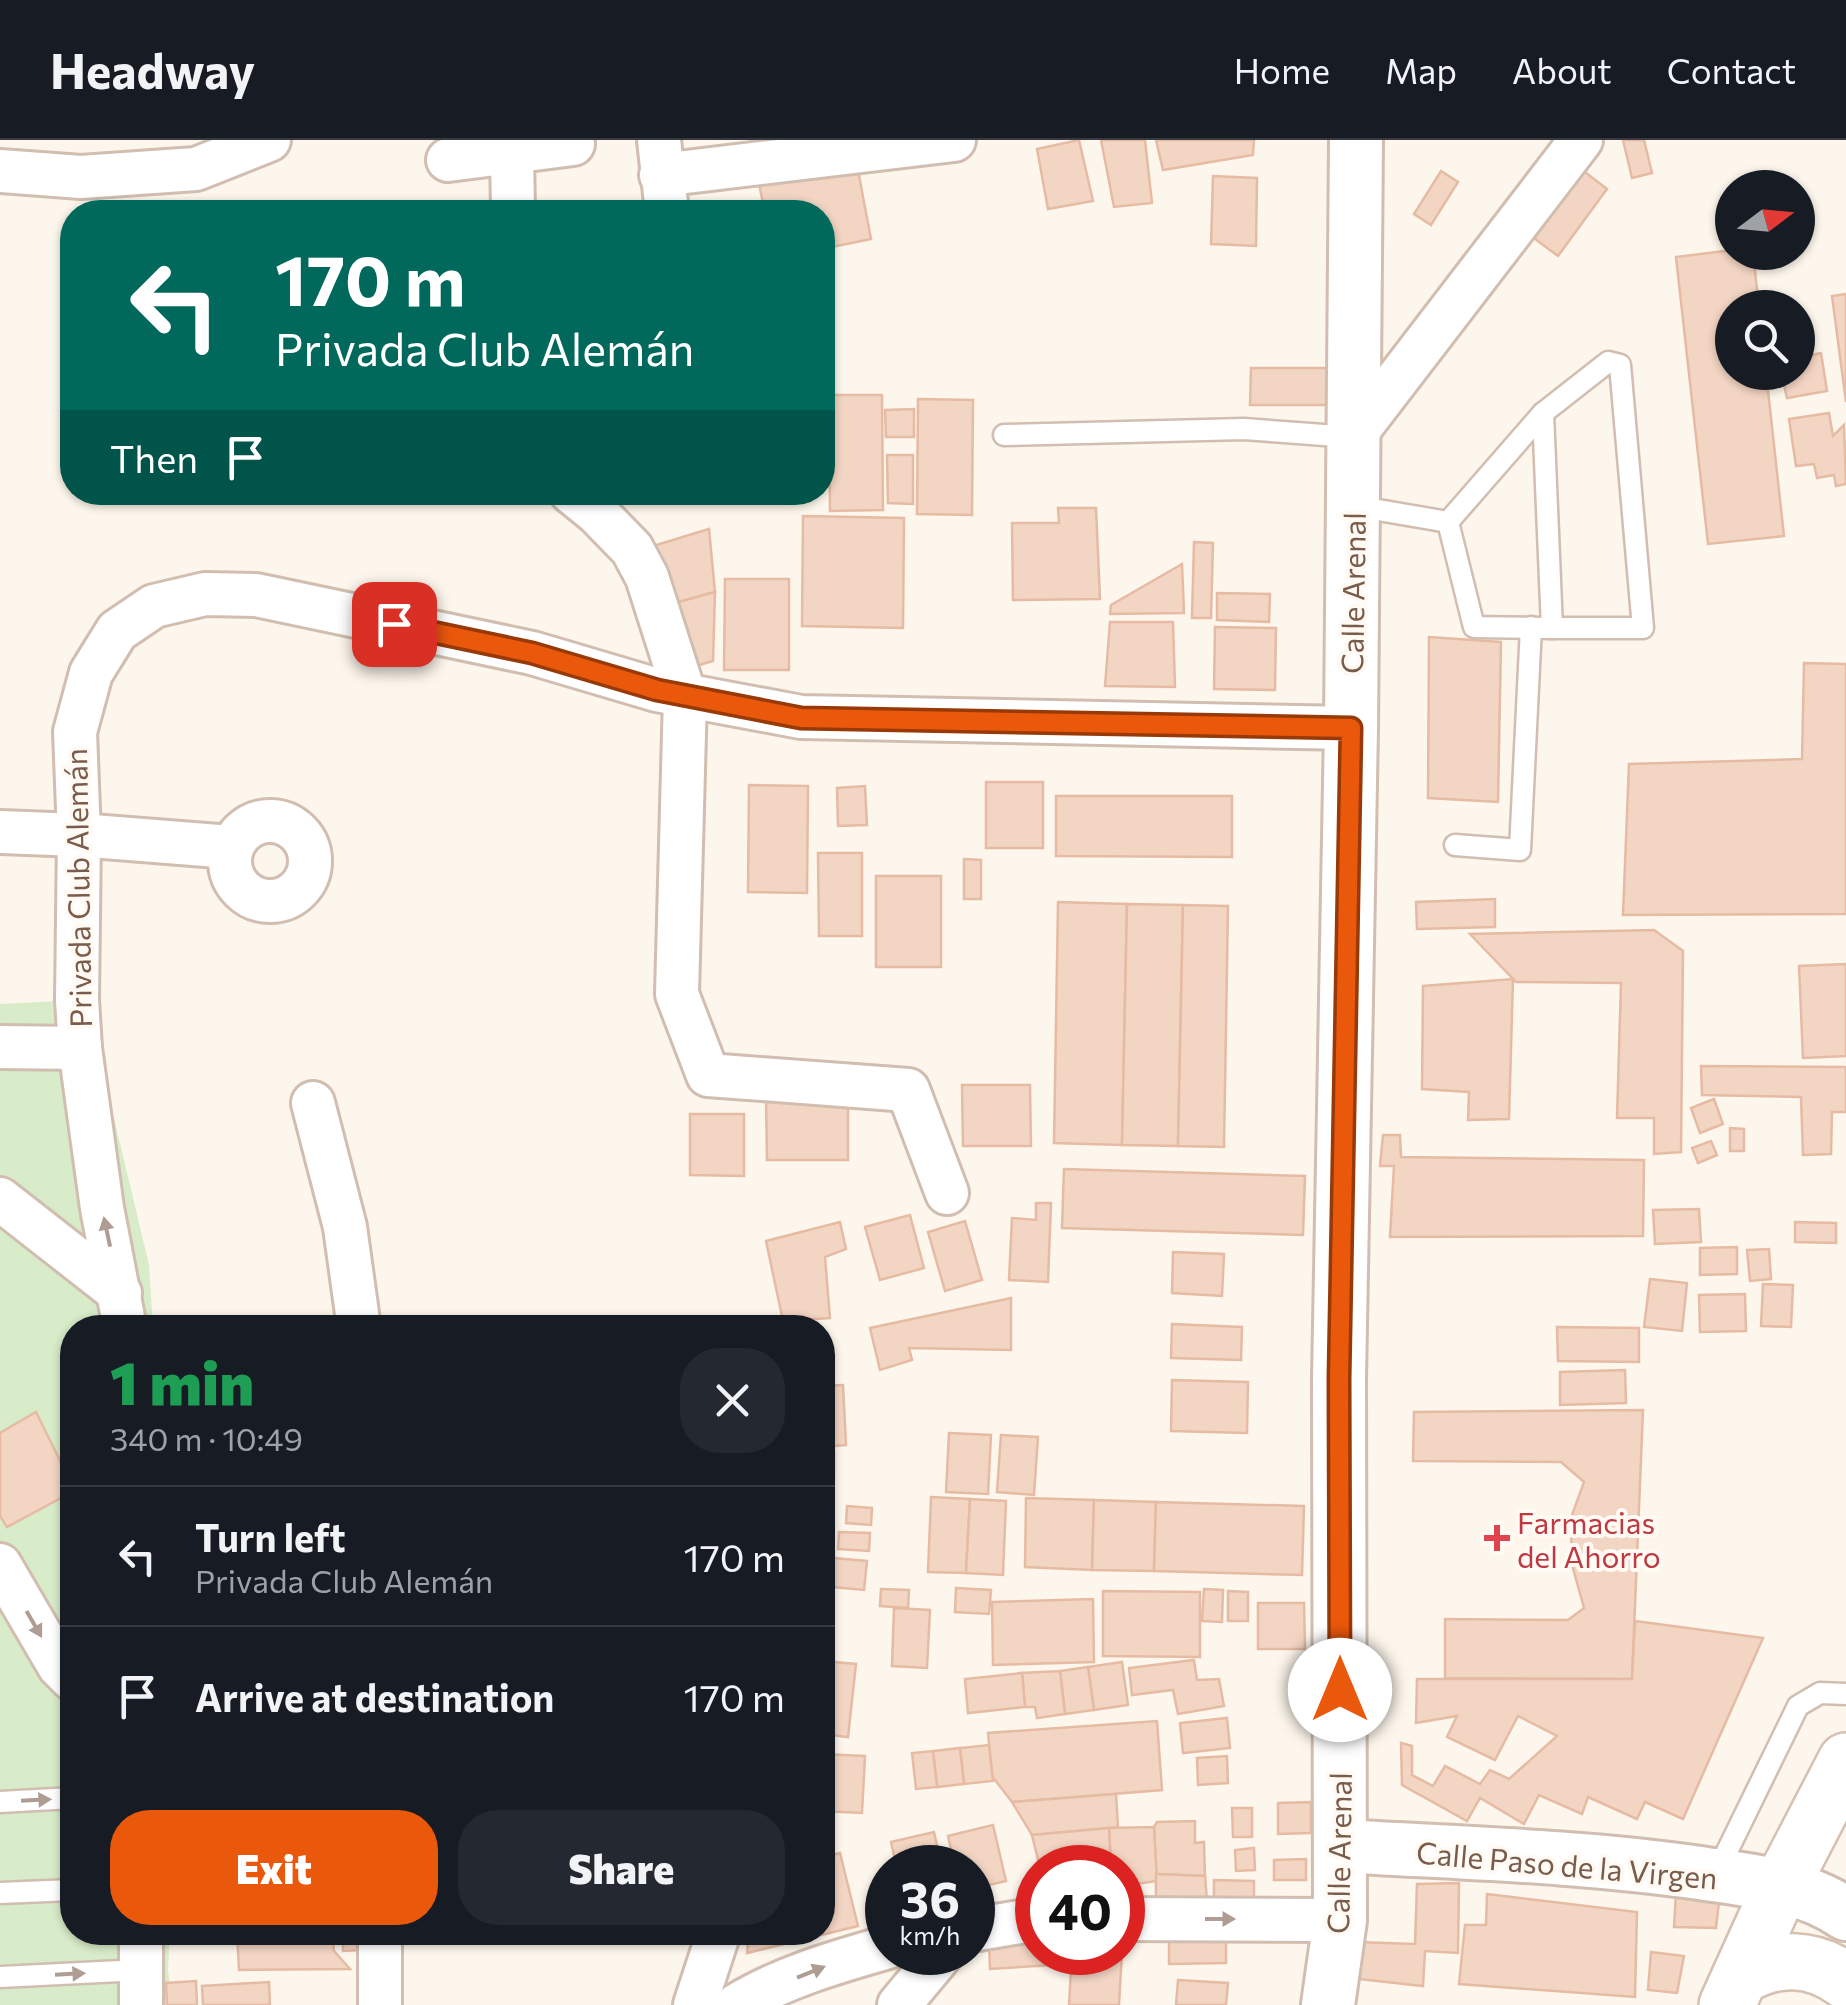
<!DOCTYPE html>
<html lang="en">
<head>
<meta charset="utf-8">
<style>
  body { margin:0; font-family:Commissioner,sans-serif; background:#242831; color:#f1f3f6; height:100vh; display:flex; flex-direction:column; font-size:38px; white-space:nowrap }
  * { box-sizing:border-box; margin:0 }
  p { font-size:32px; color:#9ea1a6 }
  .icon { flex:none; width:55px; height:55px; fill:none; stroke:currentColor; stroke-width:2; stroke-linecap:round; stroke-linejoin:round }
  .map { position:relative; flex:1; overflow:hidden }
  .drawer { position:absolute; left:60px; top:1175px; width:775px; height:630px; display:flex; flex-direction:column; background:#171b24; border-radius:40px; box-shadow:0 2px 8px #0004 }
  .drawer>* { flex:none }
  .hud { position:absolute; left:60px; top:60px; width:775px; height:305px; border-radius:40px; box-shadow:0 2px 8px #0004; background:#00695c; color:#fff; overflow:hidden }
  .needle { width:65px; rotate:74deg }
  .controls { position:absolute; left:1715px; top:30px; display:grid; gap:20px }
  .controls a { display:grid; place-items:center; width:100px; height:100px; border-radius:50%; background:#171b24; box-shadow:0 2px 8px #0004; font-size:50px }
  .speed { position:absolute; left:865px; top:1705px; display:flex; gap:20px; font-size:50px; font-weight:700; text-align:center }
  .speed>* { display:grid; place-content:center; width:130px; height:130px; border-radius:50%; background:#171b24; box-shadow:0 2px 8px #0004; line-height:1 }
  .speed small { font-size:25px; font-weight:400 }
  .speed .limit { border:15px solid #d22; background:#fff; color:#111 }
  .pin { position:absolute; display:grid; place-items:center; width:85px; height:85px; color:#fff; margin:-42px; border-radius:20px; box-shadow:0 5px 15px #0006 }
  .me { position:absolute; width:110px; margin:-55px; rotate:0deg; stroke-linejoin:round; filter:drop-shadow(0 0 8px #0008) }
  .turn { display:flex; align-items:center; gap:35px; height:210px; padding:0 50px; font-size:45px }
  .turn .icon { width:130px; height:130px; stroke-width:2.5 }
  .turn b { display:block; font-size:70px; line-height:85px }
  .then { display:flex; align-items:center; height:95px; padding:0 50px; background:#0003; gap:20px; font-size:38px }
  .round { display:grid; place-items:center; flex:none; width:105px; height:105px; border-radius:40px; background:#242831 }
  .overview { display:flex; align-items:center; justify-content:space-between; height:170px; padding:0 50px }
  h1 { font-size:60px; font-weight:800; line-height:75px; color:#1e9e55 }
  .action { display:flex; gap:20px; margin-top:auto; padding:20px 50px }
  .action a { flex:1; height:115px; border-radius:40px; background:#ea580c; color:#fff; font-size:40px; font-weight:800; line-height:115px; text-align:center }
  .action a+a { background:#242831; color:#f1f3f6 }
  ul { padding:0; list-style:none }
  li { display:flex; align-items:center; gap:30px; height:140px; padding:0 50px; border-top:2px solid #363941 }
  li div { flex:1 }
  li b { display:block; font-size:38px }
  li em { font-style:normal }
  header { display:flex; align-items:center; gap:60px; box-sizing:border-box; height:140px; padding:0 50px; background:#171b24; border-bottom:2px solid #363941 }
  header strong { font-size:48px }
  nav { display:flex; gap:55px; margin-inline-start:auto; font-size:35px }
  .map>svg:first-child { display:block }
</style>
</head>
<body>
<header>
<strong>Headway</strong>
<nav><a>Home</a><a>Map</a><a>About</a><a>Contact</a></nav>
</header>
<div class="map">
<svg width="1846" height="1865" viewBox="0 0 1846 1865">
  <rect width="100%" height="100%" fill="#fdf6ec"/>
  <!-- green -->
  <polygon fill="#d8ecc9" points="77,860 90,878 149,1125 153,1187 72,1188 72,1792 170,1793 168,1829 172,1865 0,1865 0,864"/>
  <!-- building -->
  <g fill="#f3d5c3" stroke="#e6bba3" stroke-width="2.5">
    <polygon points="1079,0 1093,61 1048,69 1037,9"/>
    <polygon points="1101,0 1145,0 1152,63 1114,67"/>
    <polygon points="1156,0 1254,0 1253,15 1163,30"/>
    <polygon points="1623,0 1644,0 1652,33 1632,38"/>
    <polygon points="857,25 871,99 822,109 822,72 765,72 759,44"/>
    <polygon points="1581,29 1607,49 1558,116 1531,96"/>
    <polygon points="1441,31 1458,42 1431,85 1414,74"/>
    <polygon points="1213,36 1257,38 1256,106 1211,104"/>
    <polygon points="1732,110 1753,112 1759,168 1732,168 1732,232 1766,232 1784,396 1708,404 1676,117"/>
    <polygon points="1846,154 1846,262 1832,156"/>
    <polygon points="1821,213 1827,251 1787,258 1781,232 1798,232 1798,218"/>
    <polygon points="1251,228 1328,228 1328,265 1250,265"/>
    <polygon points="829,255 882,255 883,370 830,371"/>
    <polygon points="918,259 973,260 972,375 917,374"/>
    <polygon points="914,269 914,297 886,297 885,270"/>
    <polygon points="1829,273 1833,296 1844,285 1846,344 1836,346 1834,335 1817,338 1814,324 1796,326 1789,279"/>
    <polygon points="887,315 913,315 913,364 888,363"/>
    <polygon points="1058,368 1096,368 1100,459 1013,460 1012,383 1059,383"/>
    <polygon points="803,376 904,378 903,488 802,486"/>
    <polygon points="709,389 715,452 660,467 643,409"/>
    <polygon points="1194,402 1213,403 1211,478 1192,478"/>
    <polygon points="1182,424 1184,473 1110,474 1111,465"/>
    <polygon points="725,439 789,439 789,530 724,530"/>
    <polygon points="715,452 713,521 679,531 660,467"/>
    <polygon points="1217,453 1270,454 1269,482 1217,480"/>
    <polygon points="1110,482 1173,482 1175,547 1105,546"/>
    <polygon points="1215,487 1276,488 1275,550 1214,549"/>
    <polygon points="1429,497 1501,502 1498,662 1428,658"/>
    <polygon points="1804,523 1846,524 1846,774 1623,775 1629,624 1802,619"/>
    <rect x="986" y="642" width="57" height="66"/>
    <polygon points="749,645 808,646 807,753 748,752"/>
    <polygon points="865,646 867,685 838,686 837,648"/>
    <polygon points="1056,656 1232,656 1232,717 1056,716"/>
    <polygon points="818,713 862,713 862,796 819,796"/>
    <polygon points="964,719 981,720 981,759 964,759"/>
    <rect x="876" y="736" width="65" height="91"/>
    <polygon points="1495,759 1495,787 1417,789 1416,762"/>
    <polygon points="1058,762 1127,764 1122,1005 1054,1003"/>
    <polygon points="1127,764 1183,765 1178,1006 1122,1005"/>
    <polygon points="1183,765 1228,766 1224,1007 1178,1006"/>
    <polygon points="1654,790 1683,811 1681,1012 1654,1014 1654,978 1617,978 1621,843 1516,842 1470,794"/>
    <polygon points="1846,824 1846,916 1803,918 1799,826"/>
    <polygon points="1513,839 1509,979 1468,980 1469,952 1422,949 1423,846"/>
    <polygon points="1701,926 1846,927 1846,972 1832,972 1831,1014 1803,1015 1801,957 1702,955"/>
    <polygon points="962,945 1030,945 1031,1006 963,1006"/>
    <polygon points="766,958 848,958 848,1020 767,1020"/>
    <polygon points="1714,959 1723,984 1700,993 1691,968"/>
    <polygon points="690,974 744,974 744,1036 690,1035"/>
    <polygon points="1730,988 1744,989 1744,1011 1730,1011"/>
    <polygon points="1383,995 1400,995 1401,1017 1644,1020 1643,1096 1390,1097 1394,1026 1380,1026"/>
    <polygon points="1711,1001 1717,1015 1698,1023 1692,1008"/>
    <polygon points="1064,1029 1305,1036 1303,1095 1062,1088"/>
    <polygon points="1036,1063 1051,1063 1048,1142 1009,1140 1012,1078 1036,1080"/>
    <polygon points="1699,1069 1701,1102 1655,1104 1653,1070"/>
    <polygon points="910,1075 924,1128 880,1140 865,1087"/>
    <polygon points="965,1081 982,1140 945,1151 928,1092"/>
    <polygon points="840,1082 846,1109 825,1117 830,1178 783,1181 766,1101"/>
    <polygon points="1795,1082 1836,1083 1836,1103 1795,1102"/>
    <polygon points="1737,1107 1737,1134 1700,1135 1700,1108"/>
    <polygon points="1769,1109 1771,1139 1750,1141 1747,1110"/>
    <polygon points="1173,1112 1224,1114 1222,1156 1172,1153"/>
    <polygon points="1650,1139 1687,1143 1682,1191 1644,1187"/>
    <polygon points="1763,1144 1793,1145 1791,1187 1761,1186"/>
    <polygon points="1745,1154 1746,1191 1700,1192 1699,1155"/>
    <polygon points="1011,1158 1011,1210 909,1208 912,1220 880,1230 870,1188"/>
    <polygon points="1172,1184 1242,1187 1241,1220 1171,1218"/>
    <polygon points="1557,1187 1639,1188 1639,1222 1558,1221"/>
    <polygon points="1625,1230 1626,1263 1560,1265 1560,1232"/>
    <polygon points="1172,1240 1248,1242 1247,1293 1171,1291"/>
    <polygon points="843,1245 846,1305 822,1307 822,1246"/>
    <polygon points="1643,1270 1632,1539 1445,1538 1445,1479 1568,1480 1584,1468 1571,1421 1572,1375 1584,1342 1561,1322 1413,1321 1414,1272"/>
    <polygon points="36,1272 72,1345 72,1352 7,1387 0,1376 0,1293"/>
    <polygon points="949,1293 991,1295 988,1354 946,1352"/>
    <polygon points="1001,1295 1038,1297 1034,1355 997,1352"/>
    <polygon points="822,1312 834,1312 834,1337 822,1336"/>
    <polygon points="931,1357 970,1359 966,1433 928,1432"/>
    <polygon points="1026,1358 1094,1360 1092,1430 1025,1427"/>
    <polygon points="970,1359 1006,1361 1003,1435 966,1433"/>
    <polygon points="1094,1360 1156,1362 1154,1431 1092,1430"/>
    <polygon points="1156,1362 1304,1366 1302,1435 1154,1431"/>
    <polygon points="847,1366 872,1368 871,1385 846,1383"/>
    <polygon points="839,1392 870,1393 869,1411 838,1409"/>
    <polygon points="822,1417 867,1421 864,1450 822,1446"/>
    <polygon points="956,1448 991,1450 989,1474 955,1472"/>
    <polygon points="881,1449 909,1450 908,1468 880,1466"/>
    <polygon points="1204,1449 1223,1450 1222,1482 1202,1481"/>
    <polygon points="1103,1451 1200,1452 1200,1517 1103,1516"/>
    <polygon points="1228,1451 1248,1452 1248,1481 1228,1481"/>
    <polygon points="822,1453 832,1454 828,1506 822,1506"/>
    <polygon points="1093,1459 1094,1522 993,1525 992,1462"/>
    <polygon points="1258,1463 1304,1463 1305,1509 1258,1509"/>
    <polygon points="894,1468 930,1470 927,1528 892,1526"/>
    <polygon points="1635,1481 1763,1498 1683,1679 1645,1662 1637,1679 1588,1657 1582,1674 1539,1655 1524,1684 1480,1658 1467,1681 1402,1645 1401,1603 1412,1606 1412,1635 1433,1646 1445,1626 1480,1644 1490,1630 1509,1639 1557,1596 1518,1576 1495,1620 1447,1597 1457,1576 1416,1583 1417,1539 1632,1539"/>
    <polygon points="1194,1520 1197,1540 1219,1539 1224,1566 1178,1574 1173,1550 1132,1555 1129,1528"/>
    <polygon points="822,1521 856,1524 848,1597 822,1594"/>
    <polygon points="1122,1522 1128,1565 1094,1570 1088,1527"/>
    <polygon points="1088,1527 1094,1570 1065,1574 1060,1531"/>
    <polygon points="1060,1531 1065,1574 1037,1578 1035,1567 1025,1567 1022,1533"/>
    <polygon points="1022,1533 1025,1567 968,1573 965,1539"/>
    <polygon points="1227,1578 1230,1608 1183,1613 1180,1583"/>
    <polygon points="1157,1581 1162,1650 1012,1662 992,1636 988,1593"/>
    <polygon points="989,1605 993,1641 964,1644 960,1608"/>
    <polygon points="960,1608 964,1644 937,1647 933,1611"/>
    <polygon points="933,1611 937,1647 916,1649 912,1613"/>
    <polygon points="822,1614 865,1616 862,1673 822,1671"/>
    <polygon points="1227,1616 1228,1643 1198,1645 1197,1618"/>
    <polygon points="1116,1654 1118,1687 1032,1695 1012,1662"/>
    <polygon points="1311,1662 1311,1693 1278,1694 1278,1663"/>
    <polygon points="1232,1668 1252,1668 1252,1697 1233,1697"/>
    <polygon points="1195,1681 1195,1703 1204,1702 1205,1736 1156,1734 1154,1687 1157,1682"/>
    <polygon points="993,1685 1006,1741 972,1749 972,1728 955,1728 948,1696"/>
    <polygon points="1154,1687 1157,1741 1122,1746 1122,1728 1111,1728 1109,1688"/>
    <polygon points="1109,1688 1111,1728 1040,1728 1032,1695"/>
    <polygon points="934,1692 942,1728 897,1728 891,1702"/>
    <polygon points="1254,1708 1255,1730 1236,1731 1235,1710"/>
    <polygon points="840,1713 858,1786 747,1813 749,1792 822,1792 822,1717"/>
    <polygon points="1306,1719 1306,1740 1274,1740 1274,1720"/>
    <polygon points="1156,1734 1205,1736 1207,1760 1156,1760"/>
    <polygon points="1214,1740 1254,1741 1254,1765 1214,1765"/>
    <polygon points="1459,1743 1458,1813 1425,1811 1423,1846 1358,1839 1358,1802 1415,1804 1417,1744"/>
    <polygon points="1676,1751 1720,1753 1716,1788 1674,1787"/>
    <polygon points="1487,1754 1637,1772 1635,1857 1459,1844 1465,1785 1486,1785"/>
    <polygon points="237,1792 332,1792 334,1811 350,1829 239,1830"/>
    <polygon points="343,1792 362,1792 362,1810 343,1811"/>
    <polygon points="1226,1794 1226,1823 1169,1824 1169,1795"/>
    <polygon points="1038,1800 1038,1812 1053,1812 1053,1825 990,1829 989,1803"/>
    <polygon points="1072,1812 1122,1812 1119,1865 1069,1865"/>
    <polygon points="1651,1812 1684,1816 1677,1853 1648,1850"/>
    <polygon points="1178,1840 1228,1843 1226,1865 1176,1865"/>
    <polygon points="196,1841 197,1865 167,1865 166,1843"/>
    <polygon points="269,1842 270,1865 203,1865 202,1846"/>
  </g>
  <g fill="none" stroke-linecap="round" stroke-linejoin="round">
    <defs>
      <g id="service">
        <polyline points="1004,295 1244,289 1351,297"/>
        <polyline points="1355,366 1448,382 1474,487 1552,488 1543,273"/>
        <polyline points="1448,382 1543,273 1608,222 1620,225 1643,488 1552,488"/>
        <polyline points="1455,705 1520,710 1531,487"/>
        <polyline points="0,1662 72,1658"/>
        <polyline points="1716,1734 1798,1566 1820,1553 1846,1554"/>
        <polyline points="0,1753 72,1750"/>
        <polyline points="0,1837 141,1830"/>
      </g>
      <g id="minor">
        <polyline points="659,0 667,72"/>
        <polyline points="512,12 513,72"/>
        <polyline points="448,20 573,4"/>
        <polyline points="0,31 81,37 196,29 269,0"/>
        <polyline points="661,35 954,0"/>
        <polyline points="1353,297 1581,0"/>
        <polyline points="571,352 597,373 632,409 647,437 685,556 677,854 708,935 908,950 947,1053"/>
        <circle cx="270" cy="721" r="40"/>
        <polyline points="0,692 79,695 231,707"/>
        <polyline points="0,907 80,908"/>
        <polyline points="313,963 345,1087 359,1188"/>
        <polyline points="0,1059 120,1153"/>
        <polyline points="125,1188 102,1068 80,908 77,860 79,695 75,592 91,533 117,491 154,466 205,454 256,455 532,513 657,550 801,577 1351,588"/>
        <polyline points="0,1425 59,1526 72,1539"/>
        <polyline points="1122,1779 1340,1780"/>
        <polyline points="972,1790 1038,1779"/>
        <polyline points="141,1865 141,1792"/>
        <polyline points="380,1865 380,1792"/>
        <polyline points="695,1865 719,1792"/>
        <path d="M737,1865c46,-28 99,-43 151,-58"/>
        <polyline points="899,1865 943,1812"/>
      </g>
      <g id="tertiary">
        <path d="M1340,1706c120,7 241,10 360,27 52,8 102,11 146,41"/>
        <polyline points="1328,1865 1340,1780 1339,1239 1351,588 1356,0"/>
      </g>
      <g id="secondary">
        <path d="M1740,1837c36,-21 72,-21 106,4"/>
        <polyline points="1727,1865 1781,1746 1846,1621"/>
      </g>
    </defs>
    <!-- service casing -->
    <use href="#service" stroke="#d1beb0" stroke-width="25"/>
    <!-- minor casing -->
    <use href="#minor" stroke="#d1beb0" stroke-width="48"/>
    <!-- tertiary casing -->
    <use href="#tertiary" stroke="#d1beb0" stroke-width="58"/>
    <!-- secondary casing -->
    <use href="#secondary" stroke="#d6c0b0" stroke-width="60"/>
    <!-- service -->
    <use href="#service" stroke="#fff" stroke-width="20"/>
    <!-- minor -->
    <use href="#minor" stroke="#fff" stroke-width="42"/>
    <!-- tertiary -->
    <use href="#tertiary" stroke="#fff" stroke-width="52"/>
    <!-- secondary -->
    <use href="#secondary" stroke="#fff" stroke-width="55"/>
  </g>
  <!-- one-way arrows -->
  <defs><path id="oneway-solid" d="M-6-.8H1V-3.2L6.5 0L1 3.2V.8H-6Z" transform="scale(2.5)"/></defs>
  <g fill="#af9d94">
    <use href="#oneway-solid" transform="translate(107 1092) rotate(-102)"/>
    <use href="#oneway-solid" transform="translate(34 1484) rotate(60)"/>
    <use href="#oneway-solid" transform="translate(36 1660) rotate(-3)"/>
    <use href="#oneway-solid" transform="translate(1220 1779)"/>
    <use href="#oneway-solid" transform="translate(811 1832) rotate(-22)"/>
    <use href="#oneway-solid" transform="translate(70 1834) rotate(-3)"/>
  </g>
  <g fill="none" stroke-linecap="round" stroke-linejoin="round">
    <defs>
      <polyline id="route" points="394,484 532,513 657,550 801,578 1351,588 1339,1239 1340,1550"/>
    </defs>
    <!-- route casing -->
    <use href="#route" stroke="#983908" stroke-width="25"/>
    <!-- route -->
    <use href="#route" stroke="#ea580c" stroke-width="18"/>
  </g>
  <!-- markers -->
  <path fill="#e0444e" stroke="#fffaf3" stroke-width="4" d="M1492 1383h10v10h10v10h-10v10h-10v-10h-10v-10h10z"/>
  <g text-anchor="middle" dominant-baseline="central" stroke-width="8" stroke-linejoin="round" paint-order="stroke">
    <!-- street labels -->
    <g font-size="30" fill="#7a5c4d" stroke="#fffaf3">
      <text transform="translate(1352 453) rotate(-89)">Calle Arenal</text>
      <text transform="translate(77 748) rotate(-91)">Privada Club Alemán</text>
      <text transform="translate(1338 1713) rotate(-89)">Calle Arenal</text>
      <text transform="translate(1567 1724) rotate(5)">Calle Paso de la Virgen</text>
    </g>
    <!-- health labels -->
    <g font-size="30" fill="#be3a42" stroke="#fffaf3" text-anchor="start">
      <text x="1517" y="1381">Farmacias<tspan x="1517" dy="34">del Ahorro</tspan></text>
    </g>
  </g>
</svg>
<div class="controls">
<a><svg class="needle" viewBox="-14 -14 28 28"><path d="M0-13l5 13h-10z" fill="#e53935"/><path d="M0 13l5-13h-10z" fill="#9ea1a6"/></svg></a>
<a><svg class="icon" aria-label="search" viewBox="0 0 24 24"><circle cx="10" cy="10" r="6"/><path d="M15 15l6 6"/></svg></a>
</div>
<div class="speed"><div>36<small>km/h</small></div><div class="limit">40</div></div>
<div class="pin" style="left:394px;top:484px;background:#d93025"><svg class="icon" aria-label="arrive" viewBox="0 0 24 24"><path d="M6 21V4h12l-3 4 3 4H6"/></svg></div>
<svg class="me" style="left:1340px;top:1550px" viewBox="-20 -20 40 40"><circle r="19" fill="#fff"/><path d="M0-13L10 11 0 6-10 11z" fill="#ea580c"/></svg>
<div class="hud">
<div class="turn"><svg class="icon" aria-label="left" viewBox="0 0 24 24"><path d="M17 20v-9H6M10 6l-5 5 5 5"/></svg><div><b>170 m</b>Privada Club Alemán</div></div>
<div class="then">Then<svg class="icon" aria-label="arrive" viewBox="0 0 24 24"><path d="M6 21V4h12l-3 4 3 4H6"/></svg></div>
</div>
<section class="drawer">
<div class="overview"><div><h1>1 min</h1><p>340 m · 10:49</p></div><a class="round"><svg class="icon" aria-label="close" viewBox="0 0 24 24"><path d="M6 6l12 12M18 6L6 18"/></svg></a></div>
<ul>
<li><svg class="icon" aria-label="left" viewBox="0 0 24 24"><path d="M17 20v-9H6M10 6l-5 5 5 5"/></svg><div><b>Turn left</b><p>Privada Club Alemán</p></div><em>170 m</em></li>
<li><svg class="icon" aria-label="arrive" viewBox="0 0 24 24"><path d="M6 21V4h12l-3 4 3 4H6"/></svg><div><b>Arrive at destination</b></div><em>170 m</em></li>
</ul>
<div class="action"><a>Exit</a><a>Share</a></div>
</section>
</div>
</body>
</html>
